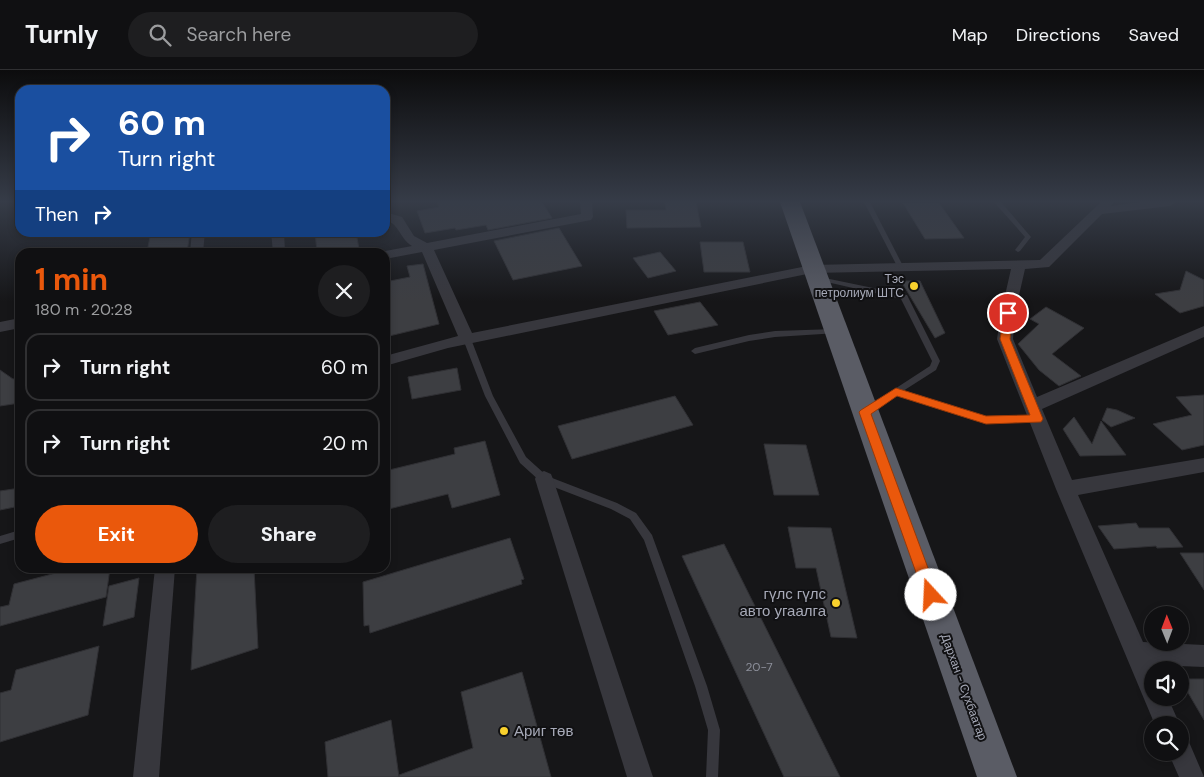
<!DOCTYPE html>
<html lang="en">
<head>
<meta charset="utf-8">
<style>
  body { margin:0; font-family:"DM Sans",sans-serif; background:#1e1e20; color:#f1f3f6; height:100vh; display:flex; flex-direction:column; font-size:19px; white-space:nowrap }
  * { box-sizing:border-box; margin:0 }
  p { font-size:16px; color:#9c9d9f }
  .icon { flex:none; width:28px; height:28px; fill:none; stroke:currentColor; stroke-width:2; stroke-linecap:round; stroke-linejoin:round }
  .map { position:relative; flex:1; overflow:hidden }
  .panel { position:absolute; left:15px; top:178px; width:375px; height:325px; display:flex; flex-direction:column; background:#101012; border-radius:15px; box-shadow:0 2px 8px #0003,0 0 0 1px #303032 }
  .panel>* { flex:none }
  .top-card { position:absolute; left:15px; top:15px; width:375px; height:152px; border-radius:15px; box-shadow:0 2px 8px #0003,0 0 0 1px #303032; background:#1a4fa0; color:#fff; overflow:hidden }
  .needle { width:32px; rotate:359deg }
  .tools { position:absolute; left:1144px; top:536px; display:grid; gap:10px }
  .tools a { display:grid; place-items:center; width:45px; height:45px; border-radius:50%; background:#101012; box-shadow:0 2px 8px #0003,0 0 0 1px #303032; font-size:25px }
  .pin { position:absolute; display:grid; place-items:center; width:42px; height:42px; color:#fff; margin:-21px; border:2px solid #fff; border-radius:50%; box-shadow:0 1px 5px #0007 }
  .me { position:absolute; width:55px; margin:-28px; rotate:340deg; stroke-linejoin:round; filter:drop-shadow(0 0 4px #0008) }
  .turn { display:flex; align-items:center; gap:18px; height:105px; padding:0 20px; font-size:22px }
  .turn .icon { width:65px; height:65px; stroke-width:2.5 }
  .turn b { display:block; font-size:35px; line-height:42px }
  .then { display:flex; align-items:center; height:48px; padding:0 20px; background:#0003; gap:10px; font-size:19px }
  .round { display:grid; place-items:center; flex:none; width:52px; height:52px; border-radius:26px; background:#1e1e20 }
  .headline { display:flex; align-items:center; justify-content:space-between; height:85px; padding:0 20px }
  h1 { font-size:30px; font-weight:700; line-height:38px; color:#ea580c }
  .button { display:flex; gap:10px; margin-top:auto; padding:10px 20px }
  .button a { flex:1; height:58px; border-radius:30px; background:#ea580c; color:#fff; font-size:20px; font-weight:700; line-height:58px; text-align:center }
  .button a+a { background:#1e1e20; color:#f1f3f6 }
  ul { padding:0; list-style:none }
  li { display:flex; align-items:center; gap:15px; height:68px; margin:0 10px 8px; padding:0 10px; border:2px solid #303032; border-radius:15px }
  li div { flex:1 }
  li b { display:block; font-size:19px }
  li em { font-style:normal }
  header { display:flex; align-items:center; gap:30px; box-sizing:border-box; height:70px; padding:0 25px; background:#101012; border-bottom:1px solid #303032 }
  header strong { font-size:24px }
  nav { display:flex; gap:28px; margin-inline-start:auto; font-size:18px }
  .search { width:350px; height:45px; background:#1e1e20; display:flex; align-items:center; gap:12px; box-sizing:border-box; padding:0 18px; border-radius:28px; color:#9c9d9f; font-size:19px }
  .map>svg:first-child { display:block }
</style>
</head>
<body>
<header>
<strong>Turnly</strong>
<div class="search"><svg class="icon" aria-label="search" viewBox="0 0 24 24"><circle cx="10" cy="10" r="6"/><path d="M15 15l6 6"/></svg>Search here</div>
<nav><a>Map</a><a>Directions</a><a>Saved</a></nav>
</header>
<div class="map">
<svg width="1204" height="707" viewBox="0 0 1204 707">
  <rect width="100%" height="100%" fill="#161618"/>
  <!-- building -->
  <g fill="#3d3e42" stroke="#303034">
    <polygon points="437,132 542,132 552,148 488,160 486,155 456,160 455,158 425,163 417,141 439,137"/>
    <polygon points="665,132 696,132 701,157 627,158 626,140 666,140"/>
    <polygon points="903,133 939,133 964,168 925,169"/>
    <polygon points="559,158 582,196 513,210 494,171"/>
    <polygon points="151,162 190,162 187,182 147,182"/>
    <polygon points="315,162 356,162 359,179 339,182 317,182"/>
    <polygon points="700,172 743,172 750,202 704,202"/>
    <polygon points="660,182 676,201 648,208 633,188"/>
    <polygon points="423,194 439,254 385,267 385,245 389,245 385,226 385,212 410,207 407,196"/>
    <polygon points="1186,201 1204,210 1204,236 1180,243 1155,224 1180,220"/>
    <polygon points="901,211 920,211 945,263 935,268"/>
    <polygon points="700,232 718,255 668,265 654,241"/>
    <polygon points="1046,237 1084,258 1052,284 1081,306 1059,316 1039,300 1018,274 1039,254 1030,249"/>
    <polygon points="457,298 461,320 412,329 408,307"/>
    <polygon points="0,300 13,309 20,308 20,333 0,336"/>
    <polygon points="1204,325 1204,375 1182,380 1153,354 1192,345 1176,327"/>
    <polygon points="675,326 693,355 572,389 558,356"/>
    <polygon points="1107,338 1117,340 1135,348 1111,357 1102,350"/>
    <polygon points="1074,347 1092,374 1101,351 1126,385 1080,386 1063,359"/>
    <polygon points="485,371 500,425 452,438 448,424 385,440 385,401 455,384 454,378"/>
    <polygon points="764,374 806,375 819,425 774,425"/>
    <polygon points="20,418 20,436 0,440 0,421"/>
    <polygon points="1136,453 1139,458 1169,458 1183,477 1157,478 1156,476 1114,479 1098,456"/>
    <polygon points="788,457 831,458 857,568 831,567 816,498 796,498"/>
    <polygon points="510,468 524,509 521,510 522,514 370,563 369,555 364,556 363,512"/>
    <polygon points="724,474 840,707 784,707 682,486"/>
    <polygon points="1180,483 1204,483 1204,520"/>
    <polygon points="75,498 110,498 106,527 0,556 0,537 9,535 14,514"/>
    <polygon points="197,498 254,498 258,578 191,600"/>
    <polygon points="139,508 134,547 103,556 109,516"/>
    <polygon points="99,576 88,645 0,672 0,623 11,620 16,600"/>
    <polygon points="522,602 551,707 399,707 399,705 473,678 461,622"/>
    <polygon points="1180,609 1204,609 1204,650"/>
    <polygon points="391,650 399,707 328,707 325,672"/>
  </g>
  <g fill="none" stroke-linecap="round" stroke-linejoin="round">
    <!-- service -->
    <g fill="#37373d" fill-rule="evenodd">
      <polygon points="864,132 870,132 903,196 902,197 900,198 897,196"/>
      <polygon points="994,132 1001,132 1031,167 1020,181 1018,182 1015,180 1025,167"/>
      <polygon points="820,207 907,225 940,291 936,300 903,321 986,347 1037,346 1040,347 1041,349 1040,351 986,353 897,326 870,343 864,343 863,341 864,339 930,296 932,291 901,229 818,210 816,209"/>
      <polygon points="835,259 839,261 838,263 775,267 749,271 695,284 691,281 695,278 749,265 775,261"/>
      <polygon points="467,266 471,269 493,326 526,387 547,406 617,433 636,443 652,465 707,616 720,660 718,707 706,707 708,660 695,616 644,470 630,449 611,439 541,412 520,393 485,326 463,269"/>
      <polygon points="20,460 20,468 0,474 0,466"/>
    </g>
    <!-- minor -->
    <g fill="#37373d" fill-rule="evenodd">
      <path d="M580,132h12l1,15 -2,3 -157,30 38,83 340,-68 228,-5 61,-58h13l-3,4 29,-4h36l-6,4 -68,8 -53,53 -24,2 -10,44 -2,26 24,58 167,-71v11l-162,72 30,71 132,-22v14l-126,23 65,147 61,3v22l-50,-2 2,5h-4v28h16l12,27v1l-25,-1 -99,-236 -59,-150 4,-26 10,-44 -199,4 -364,75 -63,18v-10l73,-20 -36,-84 -37,7v-7h-5l32,-6c-12,-7 -13,-23 -27,-26v-8l17,5 12,19 13,7 154,-29z"/>
      <polygon points="192,162 205,162 203,182 190,182"/>
      <polygon points="271,162 284,162 285,182 273,182"/>
      <polygon points="20,248 20,258 0,262 0,252"/>
      <polygon points="544,401 551,404 553,409 653,707 627,707 535,409 537,404"/>
      <polygon points="155,498 175,498 159,707 133,707"/>
      <polygon points="1180,668 1189,672 1204,707 1179,707 1168,682 1180,682"/>
    </g>
    <!-- trunk -->
    <polygon fill="#5a5c65" fill-rule="evenodd" points="780,132 800,132 1017,707 977,707"/>
  </g>
  <!-- sky -->
  <linearGradient id="sky" x2="0" y2="1"><stop stop-color="#0c0c0d"/><stop offset="0.57" stop-color="#363c48"/><stop offset="1" stop-color="#363c48" stop-opacity="0"/></linearGradient>
  <rect width="1204" height="231" fill="url(#sky)"/>
  <!-- route -->
  <polygon fill="#ea580c" stroke="#983908" points="1005,240 1008,240 1013,243 1010,269 1043,349 1041,352 986,354 897,326 871,344 938,525 936,529 931,531 926,529 924,525 859,342 861,340 896,318 986,346 1030,345 1000,269"/>
  <!-- markers -->
  <g fill="#f9d12d" stroke="#111113" stroke-width="2">
    <circle cx="914" cy="216" r="5"/>
    <circle cx="836" cy="533" r="5"/>
    <circle cx="504" cy="661" r="5"/>
  </g>
  <g text-anchor="middle" dominant-baseline="central" stroke-width="4" stroke-linejoin="round" paint-order="stroke">
    <!-- poi labels -->
    <g font-size="12" fill="#a7aab8" stroke="#111113" text-anchor="end">
      <text x="904" y="209">Тэс<tspan x="904" dy="14">петролиум ШТС</tspan></text>
    </g>
    <!-- near-number labels -->
    <g font-size="12" fill="#8c8f9a">
      <text x="759" y="597">20-7</text>
    </g>
    <!-- street labels -->
    <g font-size="12" fill="#a7aab8" stroke="#111113">
      <text transform="translate(964 617) rotate(70)">Дархан - Сүхбаатар</text>
    </g>
    <!-- near-poi labels -->
    <g font-size="15" fill="#a7aab8" stroke="#111113" text-anchor="end">
      <text x="826" y="524">гүлс гүлс<tspan x="826" dy="17">авто угаалга</tspan></text>
      <text x="514" y="661" text-anchor="start">Ариг төв</text>
    </g>
  </g>
</svg>
<div class="tools">
<a><svg class="needle" viewBox="-14 -14 28 28"><path d="M0-13l5 13h-10z" fill="#e53935"/><path d="M0 13l5-13h-10z" fill="#9c9d9f"/></svg></a>
<a><svg class="icon" aria-label="sound" viewBox="0 0 24 24"><path d="M4 9h4l5-4v14l-5-4H4zM17 9q2 3 0 6"/></svg></a>
<a><svg class="icon" aria-label="search" viewBox="0 0 24 24"><circle cx="10" cy="10" r="6"/><path d="M15 15l6 6"/></svg></a>
</div>
<div class="pin" style="left:1008px;top:243px;background:#d93025"><svg class="icon" aria-label="arrive" viewBox="0 0 24 24"><path d="M6 21V4h12l-3 4 3 4H6"/></svg></div>
<svg class="me" style="left:931px;top:525px" viewBox="-20 -20 40 40"><circle r="19" fill="#fff"/><path d="M0-13L10 11 0 6-10 11z" fill="#ea580c"/></svg>
<div class="top-card">
<div class="turn"><svg class="icon" aria-label="right" viewBox="0 0 24 24"><path d="M7 20v-9h11M14 6l5 5-5 5"/></svg><div><b>60 m</b>Turn right</div></div>
<div class="then">Then<svg class="icon" aria-label="right" viewBox="0 0 24 24"><path d="M7 20v-9h11M14 6l5 5-5 5"/></svg></div>
</div>
<section class="panel">
<div class="headline"><div><h1>1 min</h1><p>180 m · 20:28</p></div><a class="round"><svg class="icon" aria-label="close" viewBox="0 0 24 24"><path d="M6 6l12 12M18 6L6 18"/></svg></a></div>
<ul>
<li><svg class="icon" aria-label="right" viewBox="0 0 24 24"><path d="M7 20v-9h11M14 6l5 5-5 5"/></svg><div><b>Turn right</b></div><em>60 m</em></li>
<li><svg class="icon" aria-label="right" viewBox="0 0 24 24"><path d="M7 20v-9h11M14 6l5 5-5 5"/></svg><div><b>Turn right</b></div><em>20 m</em></li>
</ul>
<div class="button"><a>Exit</a><a>Share</a></div>
</section>
</div>
</body>
</html>
